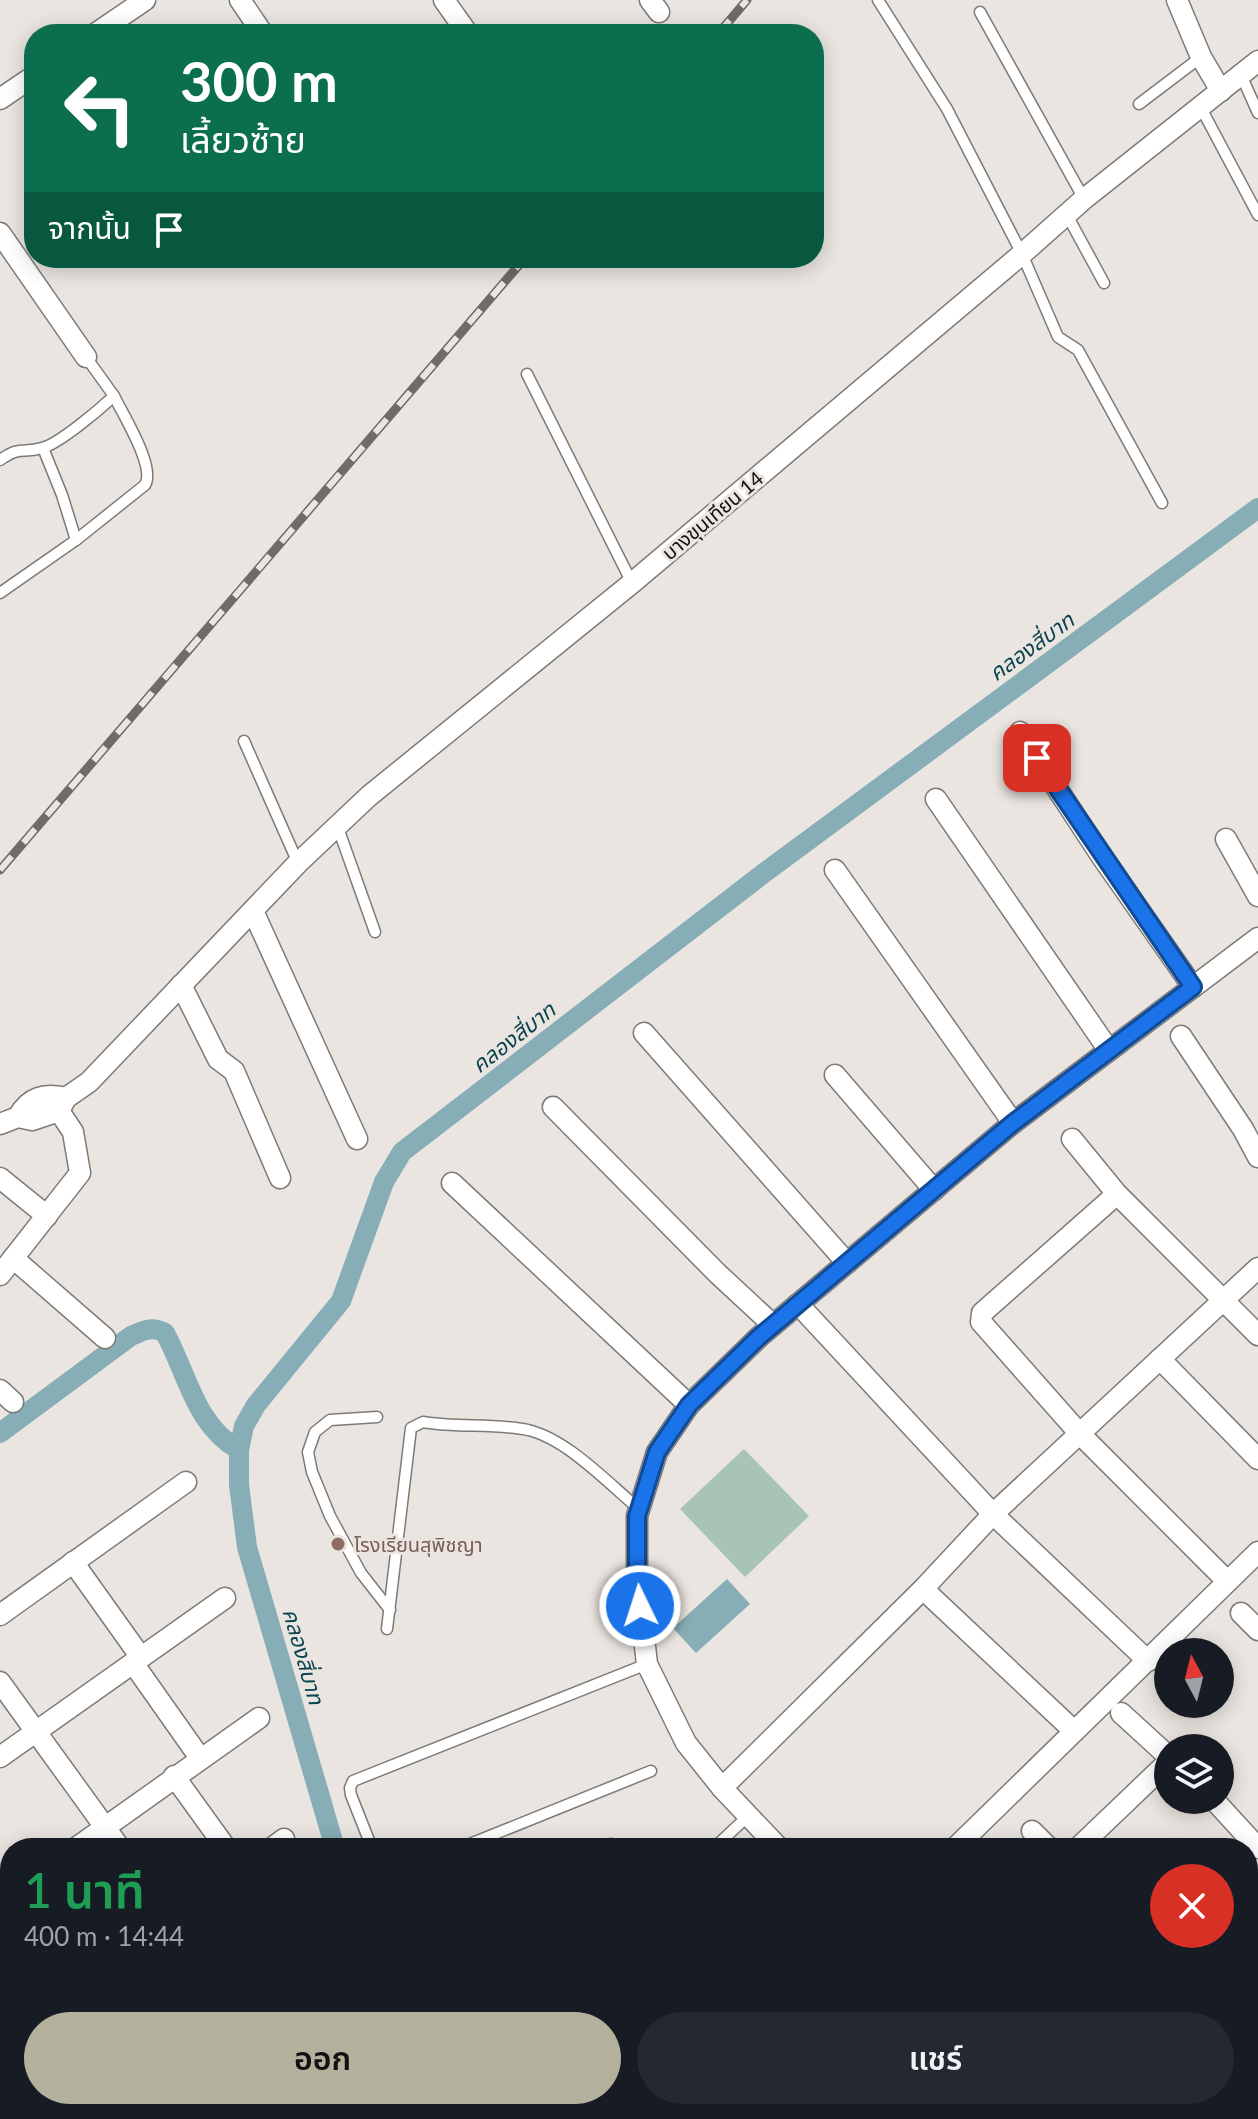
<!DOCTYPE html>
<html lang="th">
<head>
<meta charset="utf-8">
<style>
  body { margin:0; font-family:Lato,"Noto Sans Thai",sans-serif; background:#242831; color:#f1f3f6; height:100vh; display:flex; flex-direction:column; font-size:30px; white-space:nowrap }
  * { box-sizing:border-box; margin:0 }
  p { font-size:26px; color:#9ea1a6 }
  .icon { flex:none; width:44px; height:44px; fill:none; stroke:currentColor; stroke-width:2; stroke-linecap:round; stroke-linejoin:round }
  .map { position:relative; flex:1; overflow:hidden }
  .drawer { position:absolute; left:0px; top:1838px; width:1258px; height:282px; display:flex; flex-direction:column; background:#171b24; border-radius:32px 32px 0 0; box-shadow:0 4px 20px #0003 }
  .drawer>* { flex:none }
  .hud { position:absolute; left:24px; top:24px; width:800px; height:244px; border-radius:32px; box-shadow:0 4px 20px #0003; background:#0b6e4f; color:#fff; overflow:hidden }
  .needle { width:52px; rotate:353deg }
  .controls { position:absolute; left:1154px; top:1638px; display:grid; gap:16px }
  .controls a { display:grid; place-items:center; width:80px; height:80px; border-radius:50%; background:#171b24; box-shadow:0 4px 20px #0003; font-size:40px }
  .pin { position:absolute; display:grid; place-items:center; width:68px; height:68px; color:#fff; margin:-34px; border-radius:16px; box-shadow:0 4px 12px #0006 }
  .me { position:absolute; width:88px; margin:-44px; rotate:356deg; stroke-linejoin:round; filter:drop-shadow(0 0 6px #0008) }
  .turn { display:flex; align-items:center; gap:28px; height:168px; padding:0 24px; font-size:36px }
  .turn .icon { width:104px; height:104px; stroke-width:2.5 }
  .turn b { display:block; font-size:56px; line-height:68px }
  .then { display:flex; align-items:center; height:76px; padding:0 24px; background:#0003; gap:16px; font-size:30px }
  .round { display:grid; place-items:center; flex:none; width:84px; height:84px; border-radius:42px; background:#242831 }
  .headline { display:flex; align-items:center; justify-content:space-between; height:136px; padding:0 24px }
  h1 { font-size:48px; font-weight:600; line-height:60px; color:#1e9e55 }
  .action { display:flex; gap:16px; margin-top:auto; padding:16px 24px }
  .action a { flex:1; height:92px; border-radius:48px; background:#b3b09b; color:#111; font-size:32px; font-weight:600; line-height:92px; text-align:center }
  .action a+a { background:#242831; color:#f1f3f6 }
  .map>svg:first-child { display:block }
</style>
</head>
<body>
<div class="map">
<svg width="1258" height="2119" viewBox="0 0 1258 2119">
  <rect width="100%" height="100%" fill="#eae5e0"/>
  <!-- green -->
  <polygon fill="#a8c4b6" points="744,1449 809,1516 745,1577 680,1509"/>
  <!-- water -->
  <g fill="#87adb6">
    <polygon points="727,1579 750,1604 696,1653 673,1628"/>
    <polygon points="0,1978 10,1984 10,2059 0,2054"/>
  </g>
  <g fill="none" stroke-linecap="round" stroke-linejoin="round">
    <!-- canal -->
    <g stroke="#87adb6" stroke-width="20">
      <path d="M0,1433l131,-97c13,-6 21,-10 34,-3 23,42 30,92 74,117"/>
      <polyline points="335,1848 247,1547 239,1485 239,1450 244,1426 256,1405 341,1301 384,1182 402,1152 764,873 1258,508"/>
    </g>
    <defs>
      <g id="lane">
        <polyline points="878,0 947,109 1022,254 1058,337 1078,350 1162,503"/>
        <polyline points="980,12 1084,199"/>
        <polyline points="1241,75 1258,113"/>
        <polyline points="1139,104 1201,57"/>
        <polyline points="1201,108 1258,215"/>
        <polyline points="1067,215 1104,283"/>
        <polyline points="527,374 632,583"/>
        <path d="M0,460c22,-15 22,-6 42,-12 17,-4 58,-39 72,-52l-28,-39"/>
        <path d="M76,540l69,-55c11,-18 -22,-70 -31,-89"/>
        <polyline points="0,593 76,540 62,495 43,448"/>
        <polyline points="244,741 298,863"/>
        <polyline points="337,825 375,932"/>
        <polyline points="377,1417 330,1420 315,1432 308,1452 312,1472 330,1516 361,1573 390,1610"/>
        <path d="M387,1629l24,-201 12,-6c35,6 71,1 105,8 39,9 80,53 111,79"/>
        <polyline points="372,1848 351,1795 350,1788 353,1781 647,1664"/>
        <polyline points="460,1848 651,1771"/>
        <polyline points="597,1848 611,1844 623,1848"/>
        <polyline points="714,1848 748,1816"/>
        <polyline points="794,2110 803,2119"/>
        <polyline points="961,2110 969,2119"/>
      </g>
      <g id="street">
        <polyline points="240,0 263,34"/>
        <polyline points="444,0 468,34"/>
        <polyline points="650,0 659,12"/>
        <polyline points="1177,0 1201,57 1221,91"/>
        <polyline points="95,34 145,0"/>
        <polyline points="0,99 34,76"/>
        <polyline points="0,233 86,357"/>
        <polyline points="1020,732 1102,857 1193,987"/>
        <polyline points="936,799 1108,1049"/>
        <polyline points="1226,839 1258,896"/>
        <polyline points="835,870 1013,1123"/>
        <polyline points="253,911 357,1139"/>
        <polyline points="181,985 218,1059 234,1071 280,1178"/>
        <polyline points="644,1033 847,1263"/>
        <polyline points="1181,1036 1243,1129 1258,1157"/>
        <polyline points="835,1075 934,1190"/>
        <polyline points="553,1107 718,1274 773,1325"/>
        <path d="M18,1117c11,-20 26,-24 48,-19"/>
        <polyline points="0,1124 18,1117 32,1120 59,1111 66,1098 89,1082 298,863 369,796 632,583 1022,254 1084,199 1258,61"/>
        <polyline points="1072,1139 1117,1194 1258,1335"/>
        <polyline points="0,1178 47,1216"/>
        <polyline points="452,1183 689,1405"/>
        <polyline points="1117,1194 982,1313 981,1322 1080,1434 1227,1581"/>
        <polyline points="13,1258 105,1338"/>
        <polyline points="0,1275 80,1173 73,1132 59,1111"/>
        <polyline points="798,1304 993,1514 1148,1661"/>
        <polyline points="1160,1359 1258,1459"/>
        <polyline points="0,1390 13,1402"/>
        <polyline points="73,1562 140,1656"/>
        <polyline points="923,1589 1074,1731"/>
        <polyline points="1241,1613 1258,1630"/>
        <polyline points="0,1615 186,1482"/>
        <polyline points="133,1663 200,1758"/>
        <polyline points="0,1682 120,1848"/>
        <polyline points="1121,1713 1168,1756"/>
        <polyline points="0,1757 225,1598"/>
        <polyline points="174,1776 226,1848"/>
        <polyline points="722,1788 923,1589 993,1514 1258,1268"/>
        <polyline points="1214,1800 1258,1848"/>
        <polyline points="1032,1831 1049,1848"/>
        <polyline points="76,1848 259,1718"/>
        <polyline points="272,1848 284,1839"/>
        <polyline points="779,1848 722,1788 686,1743 647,1664 637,1577 637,1516 657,1452 689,1405 759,1337 1013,1123 1258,938"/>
        <polyline points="955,1848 1258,1552"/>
        <polyline points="1078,1848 1168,1762"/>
        <polyline points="0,1883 10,1894"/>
        <polyline points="1248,2058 1258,2068"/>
        <polyline points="0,2091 10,2096"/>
        <polyline points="35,2110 51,2119"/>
        <polyline points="250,2110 267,2119"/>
        <polyline points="1042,2110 1051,2119"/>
        <polyline points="318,2119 327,2110"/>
        <polyline points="497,2119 506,2110"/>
      </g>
    </defs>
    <!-- lane casing -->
    <use href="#lane" stroke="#7e7a76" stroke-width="13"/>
    <!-- street casing -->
    <use href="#street" stroke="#7e7a76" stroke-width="23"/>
    <!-- lane -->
    <use href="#lane" stroke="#fff" stroke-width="10"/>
    <!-- street -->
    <use href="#street" stroke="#fff" stroke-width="20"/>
    <defs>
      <g id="rail">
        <polyline points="718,34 747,0"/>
        <polyline points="0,870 525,258"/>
      </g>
    </defs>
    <!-- rail casing -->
    <use href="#rail" stroke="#6f6b69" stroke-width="9"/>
    <!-- rail -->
    <use href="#rail" stroke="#eae5e0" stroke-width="6" stroke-dasharray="18" stroke-linecap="butt"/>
  </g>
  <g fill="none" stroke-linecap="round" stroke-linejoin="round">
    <defs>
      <polyline id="route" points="640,1606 637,1577 637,1516 657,1452 689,1405 759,1337 1013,1123 1193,987 1037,758"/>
    </defs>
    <!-- route casing -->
    <use href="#route" stroke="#114b97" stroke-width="20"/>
    <!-- route -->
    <use href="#route" stroke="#1a73e8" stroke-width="14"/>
  </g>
  <!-- markers -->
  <circle fill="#8d6e63" stroke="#eae5e0" stroke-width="3" cx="338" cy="1544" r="8"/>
  <g text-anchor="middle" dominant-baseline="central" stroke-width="6" stroke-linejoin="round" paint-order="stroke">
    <!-- street labels -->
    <g font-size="20" fill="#151312" stroke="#eae5e0">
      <text transform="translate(712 515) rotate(-40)">บางขุนเทียน 14</text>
    </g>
    <!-- education labels -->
    <g font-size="20" fill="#785e54" stroke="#eae5e0" text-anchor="start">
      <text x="354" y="1544">โรงเรียนสุพิชญา</text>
    </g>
    <!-- water labels -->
    <g font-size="22" font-style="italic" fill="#0b4550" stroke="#eae5e0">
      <text transform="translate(1031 646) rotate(-36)">คลองสี่บาท</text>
      <text transform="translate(513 1037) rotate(-38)">คลองสี่บาท</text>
      <text transform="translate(304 1656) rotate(74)">คลองสี่บาท</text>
    </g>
  </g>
</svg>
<div class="controls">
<a><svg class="needle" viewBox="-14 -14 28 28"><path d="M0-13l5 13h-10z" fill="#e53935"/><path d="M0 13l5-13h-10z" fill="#9ea1a6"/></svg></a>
<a><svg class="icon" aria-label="layers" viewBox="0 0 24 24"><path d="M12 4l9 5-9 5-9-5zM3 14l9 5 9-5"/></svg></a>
</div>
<div class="pin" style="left:1037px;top:758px;background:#d93025"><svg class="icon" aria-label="arrive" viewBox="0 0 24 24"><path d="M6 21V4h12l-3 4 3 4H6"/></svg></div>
<svg class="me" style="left:640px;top:1606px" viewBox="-20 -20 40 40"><circle r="17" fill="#1a73e8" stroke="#fff" stroke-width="3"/><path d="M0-11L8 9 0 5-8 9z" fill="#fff"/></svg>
<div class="hud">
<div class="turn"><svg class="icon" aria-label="left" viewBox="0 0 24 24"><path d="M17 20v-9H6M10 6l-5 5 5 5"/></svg><div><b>300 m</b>เลี้ยวซ้าย</div></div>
<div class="then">จากนั้น<svg class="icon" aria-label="arrive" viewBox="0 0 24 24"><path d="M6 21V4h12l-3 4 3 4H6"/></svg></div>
</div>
<section class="drawer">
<div class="headline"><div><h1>1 นาที</h1><p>400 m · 14:44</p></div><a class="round" style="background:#d93025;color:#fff"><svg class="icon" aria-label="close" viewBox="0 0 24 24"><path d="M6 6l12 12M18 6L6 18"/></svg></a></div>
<div class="action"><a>ออก</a><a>แชร์</a></div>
</section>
</div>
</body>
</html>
